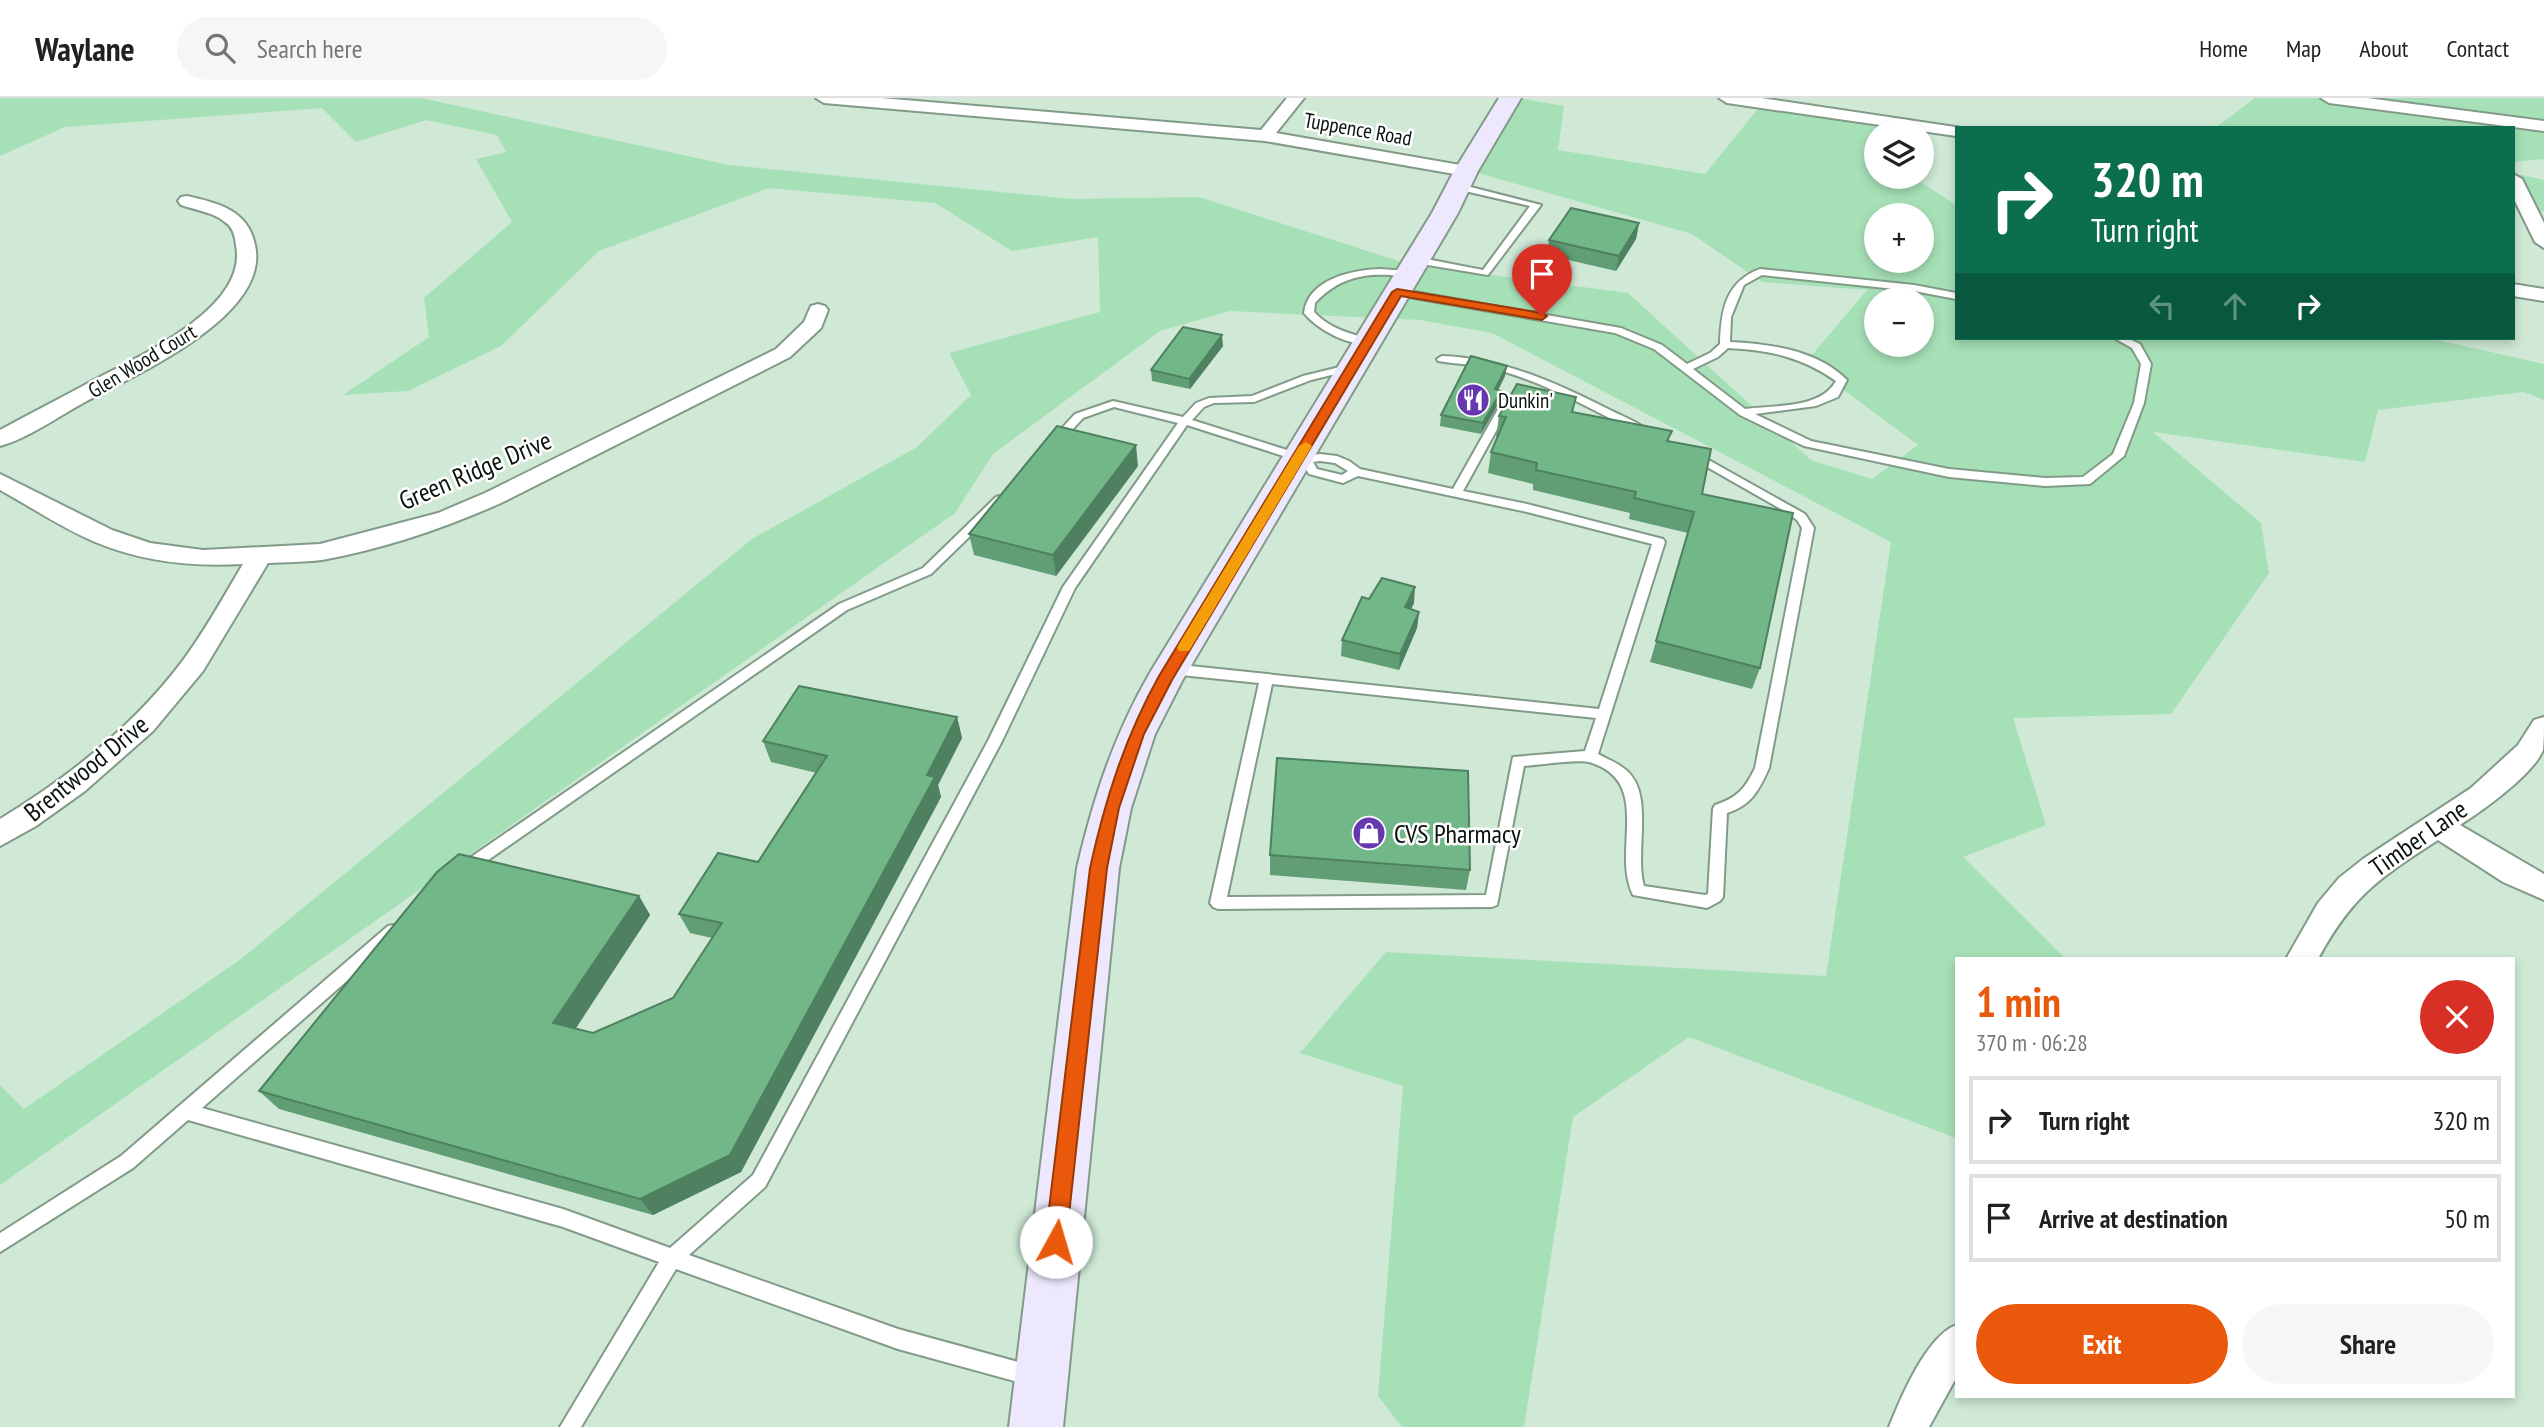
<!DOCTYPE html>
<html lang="en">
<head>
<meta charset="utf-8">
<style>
  body { margin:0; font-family:"PT Sans Narrow",sans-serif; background:#f6f6f6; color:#202124; height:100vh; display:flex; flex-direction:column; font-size:26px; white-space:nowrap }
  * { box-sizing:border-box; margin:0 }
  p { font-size:23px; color:#757577 }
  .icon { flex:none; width:38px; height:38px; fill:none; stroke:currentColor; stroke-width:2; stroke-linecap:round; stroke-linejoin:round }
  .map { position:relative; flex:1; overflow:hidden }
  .sheet { position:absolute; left:1955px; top:859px; width:560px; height:441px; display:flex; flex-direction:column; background:#fff; border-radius:0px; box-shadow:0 4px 10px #0003 }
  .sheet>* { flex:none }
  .hud { position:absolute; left:1955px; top:28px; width:560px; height:214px; border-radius:0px; box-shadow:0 4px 10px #0003; background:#0b6e4f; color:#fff; overflow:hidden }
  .controls { position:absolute; left:1864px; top:21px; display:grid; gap:14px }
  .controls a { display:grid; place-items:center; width:70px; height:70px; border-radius:50%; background:#fff; box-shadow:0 4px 10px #0003; font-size:35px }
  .pin { position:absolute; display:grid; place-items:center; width:60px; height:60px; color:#fff; margin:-72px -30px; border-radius:50% 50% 50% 0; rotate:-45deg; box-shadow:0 0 7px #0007 }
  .pin .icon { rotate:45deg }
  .me { position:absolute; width:77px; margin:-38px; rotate:6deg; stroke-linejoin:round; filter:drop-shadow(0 0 5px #0008) }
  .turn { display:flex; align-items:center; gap:24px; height:147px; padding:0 21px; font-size:32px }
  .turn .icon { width:91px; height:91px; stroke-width:2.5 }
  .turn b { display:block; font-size:49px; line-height:60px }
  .lanes { display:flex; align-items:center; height:66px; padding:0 21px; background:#0003; justify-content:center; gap:35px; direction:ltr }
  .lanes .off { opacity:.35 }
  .round { display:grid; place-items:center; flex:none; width:74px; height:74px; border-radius:37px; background:#f6f6f6 }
  .summary { display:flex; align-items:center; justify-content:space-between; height:119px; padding:0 21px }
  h1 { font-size:42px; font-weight:700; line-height:52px; color:#ea580c }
  .button { display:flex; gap:14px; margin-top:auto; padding:14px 21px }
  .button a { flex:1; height:80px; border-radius:42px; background:#ea580c; color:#fff; font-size:28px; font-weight:700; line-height:80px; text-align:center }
  .button a+a { background:#f6f6f6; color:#202124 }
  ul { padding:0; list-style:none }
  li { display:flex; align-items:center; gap:21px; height:88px; margin:0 14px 10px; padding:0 7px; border:4px solid #e0e0e0; border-radius:0px }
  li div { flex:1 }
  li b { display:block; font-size:26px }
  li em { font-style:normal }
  header { display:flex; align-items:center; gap:42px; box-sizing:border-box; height:98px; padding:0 35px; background:#fff; border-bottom:2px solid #e0e0e0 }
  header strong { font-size:33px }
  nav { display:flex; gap:38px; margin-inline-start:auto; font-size:24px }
  .search { width:490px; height:63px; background:#f6f6f6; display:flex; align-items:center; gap:18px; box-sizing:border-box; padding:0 24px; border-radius:38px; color:#757577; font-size:26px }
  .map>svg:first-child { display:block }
</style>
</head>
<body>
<header>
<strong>Waylane</strong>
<div class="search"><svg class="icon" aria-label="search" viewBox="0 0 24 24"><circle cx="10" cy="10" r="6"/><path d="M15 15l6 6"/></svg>Search here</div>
<nav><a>Home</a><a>Map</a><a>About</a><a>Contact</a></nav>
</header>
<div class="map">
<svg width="2544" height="1329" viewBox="0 0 2544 1329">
  <rect width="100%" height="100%" fill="#cfe9d6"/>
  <!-- green -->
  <g fill="#a6e0b7" fill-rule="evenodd">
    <path d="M0,0h421l308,67 342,34 128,-2 209,67 220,29 183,167 61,19 46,-34 -112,-83 61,-72 -105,-8 -70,-48 -228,-65 54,-71 46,8 -6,44 147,24 60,-74 134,19 -2,12h-21v46h37l43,28v133h472l116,26v36l-20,-8 -146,18 -13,52 -212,-30 108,91 8,50 -98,141 -158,4 33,107 -83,32 103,102h-110v179l-267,-101 -116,80 -49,310h-122l-24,-31 25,-310 -103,-33 86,-101 440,24 65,-434 -399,-209 -72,-13 -190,-9 -70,20 -167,123 -38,59 -955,672v-100l24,24 217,-150 511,-420 165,-92 54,-52 -22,-42 151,-41 -2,-75 -86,14 -77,-48 -166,-15 -170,63 -98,95 -93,45 -65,4 86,-58 -5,-39 88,-76 -36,-63 30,-7 -9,-17 -71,-15 -70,22 -34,-34 -257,19 -65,29zM1876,117h46v46h-46zM1876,201h46v46h-46z"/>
    <polygon points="2255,0 2544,0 2544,61 2513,64 2513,30 2215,30"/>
    <polygon points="2513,75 2544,82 2544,114 2513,109"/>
  </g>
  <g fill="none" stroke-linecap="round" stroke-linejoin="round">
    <defs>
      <g id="lane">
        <polygon points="1459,86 1541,107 1488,177 1416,165 1411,162 1416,159 1483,172 1530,108 1456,91 1455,89"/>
        <path d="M1380,171l28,2 5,3c-7,4 -14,2 -22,1 -31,-2 -55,5 -76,28l-1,9c16,17 35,21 57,28v4c-23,2 -53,-14 -67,-31 4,-34 48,-43 76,-44z"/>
        <path d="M1760,171l154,16 42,8v6l-42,-8 -152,-16 -18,10 -13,32 -1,25c41,2 87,8 117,38l-9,17 -22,9 -61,8 56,27 138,28 96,9 38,-1 30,-23 21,-51 7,-39 -9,-16 -18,-10h13l13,6 11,20 -7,39 -20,53 -34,28 -45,2 -96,-9 -145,-31 -64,-31 -86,-66 -39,-16 -218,-38 -5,-3 5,-3 224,39 41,17 25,19 23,-11 10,-9c1,-33 5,-62 40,-75zM1728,250c41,2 74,9 108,33 -15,28 -62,24 -91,28l-52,-40 25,-12z"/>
        <path d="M1442,258c59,2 112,26 164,52 13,7 31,13 43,23l-6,3 -4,-1c-49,-24 -99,-54 -153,-66 -16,-3 -32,-3 -48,-6l-1,-2z"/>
        <path d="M1352,266l5,3 -1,2 -45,11 -57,22 -40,1 -10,4 -12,13 114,36 14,-2 17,2 12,5 11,8 93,20 49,-87 1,-2h8l1,2 -49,89 64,13 136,35 2,3 -67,212c9,5 20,9 28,16 29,24 8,82 18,116l61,9 3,-1 5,-85 2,-4c22,-7 30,-16 40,-37l47,-240 -5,-8 -11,-8 -100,-57 2,-2h8l109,61 9,14 -45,240c-10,22 -17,37 -42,45l-4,84 -3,4 -13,7 -74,-13c-22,-44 21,-114 -44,-133 -12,-3 -50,3 -65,4l-27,139 -5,2 -274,2 -5,-2 -3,-4 49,-220 -88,-9 -5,-2 -2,-3 2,-3 5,-2 428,45 53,-165 -125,-32 -169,-36 -15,7 -34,-9 -7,-12 -115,-37 -112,163 -73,153 -237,446 -76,68 209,74 135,37 7,3 3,7 -3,7 -7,3 -135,-37 -222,-80 -95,158h-21l99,-165 -96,-35 -375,-107 -55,48 -133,84v-19l121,-77 267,-230 5,-1 5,1 3,5 -3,5 -196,172 361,101 107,39 83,-73 235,-434 75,-154 115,-164 -64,-16 -31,11 -24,26h-8v-4l24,-26 38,-13 70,16 13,-14 13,-5 43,-2 51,-20zM1320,363l15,2 13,8 -6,4 -25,-6 -4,-7zM1272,586l324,34 -11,33 -72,6 -27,138 -259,2z"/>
        <polygon points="1000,398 1006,402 1004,405 931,476 847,512 471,774 466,776 461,774 459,770 461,766 839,506 923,470 996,399"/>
      </g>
      <g id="street">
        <polygon points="816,0 881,0 1261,32 1287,0 1304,0 1276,35 1466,68 1475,73 1466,78 1265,43 824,5"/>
        <polygon points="1719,0 1761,0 1962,30 1956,30 1956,38 1727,5"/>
        <polygon points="2321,0 2367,0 2544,23 2544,33 2329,5"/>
        <polygon points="2513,76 2522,81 2544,125 2544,150 2535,144 2513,99"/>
        <path d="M187,98c31,7 61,14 68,49 16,71 -120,130 -170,157 -26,14 -56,36 -85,44v-16c31,-17 63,-33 94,-50 44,-23 155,-72 142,-135 -1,-9 -3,-18 -11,-23 -12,-10 -30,-12 -44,-17l-3,-4 3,-4z"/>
        <polygon points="2513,186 2544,191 2544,203 2513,198"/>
        <path d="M818,206l7,2 3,4 -7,18 -31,29 -289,146c-56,25 -118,46 -179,57 -17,2 -36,2 -54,3l-65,108 -50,60 -68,60 -49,35 -36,20v-27c69,-42 135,-94 184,-160 22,-30 40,-63 59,-95 -51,3 -100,-2 -148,-22 -33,-14 -64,-35 -95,-52v-16l112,56 38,13 53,7 117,-6 118,-31 47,-20 291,-144 28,-27 7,-16z"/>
        <path d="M2544,619c0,10 0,24 -1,33 -9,24 -61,61 -83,75l84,49v26l-41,-18 -65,-42c-59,38 -86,56 -120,119h-32l32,-56 21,-25 24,-19 108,-71 47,-43 16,-25z"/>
        <path d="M1956,1227v53l-27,49h-40c12,-30 37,-90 67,-102z"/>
      </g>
      <path id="secondary" d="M1499,0h22l-43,73 -20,42 -276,468 -27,53 -24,74 -12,60 -56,559h-54l68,-559c17,-72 37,-133 74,-197l281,-458 22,-42z"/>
    </defs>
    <!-- lane casing -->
    <use href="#lane" stroke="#829a88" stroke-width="4"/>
    <!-- street casing -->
    <use href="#street" stroke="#829a88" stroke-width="4"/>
    <!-- secondary casing -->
    <use href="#secondary" stroke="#829a88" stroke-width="4"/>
    <!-- lane -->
    <use href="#lane" fill="#fff" fill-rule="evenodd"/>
    <!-- street -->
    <use href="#street" fill="#fff" fill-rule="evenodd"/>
    <!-- secondary -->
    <use href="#secondary" fill="#eee8fe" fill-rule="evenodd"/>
  </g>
  <!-- wall -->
  <g fill="#619d75">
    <polygon points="1639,125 1636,141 1616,173 1547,157 1549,142"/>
    <polygon points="1223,248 1190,291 1152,283 1151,272"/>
    <polygon points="1505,278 1498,292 1500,303 1481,336 1440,328 1441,317"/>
    <polygon points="1573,314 1669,343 1702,396 1760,570 1752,591 1650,564 1688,435 1629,421 1630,415 1533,392 1533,386 1488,375 1491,354 1498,339 1496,339 1499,318"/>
    <polygon points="1138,368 1056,478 974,457 969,436"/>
    <polygon points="1369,501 1414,505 1411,511 1419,514 1417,530 1399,572 1341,558 1342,542"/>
    <polygon points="957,619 962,640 938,687 941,699 741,1074 653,1117 279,1011 259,993 639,798 650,817 575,930 593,935 673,900 712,840 690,835 679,816 758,764 817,675 771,664 763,643"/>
    <polygon points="1270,757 1470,772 1466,792 1270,777"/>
  </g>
  <!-- shaded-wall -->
  <g fill="#4f805f">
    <polygon points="1639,125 1636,141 1616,173 1619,158"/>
    <polygon points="1222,237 1223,248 1190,291 1189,281"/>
    <polygon points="1507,268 1505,278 1493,302 1495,291"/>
    <polygon points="1501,293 1500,303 1481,336 1483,325"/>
    <polygon points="1136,347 1138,368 1056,478 1053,457"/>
    <polygon points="1415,489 1414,505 1404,525 1405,509"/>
    <polygon points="1419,514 1417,530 1399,572 1400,556"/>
    <polygon points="957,619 962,640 938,687 941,699 741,1074 653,1117 640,1101 927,677"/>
    <polygon points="639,798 650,817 567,944 553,925"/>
  </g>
  <!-- building -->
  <g fill="#71b788" stroke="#4f805f" stroke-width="2">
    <polygon points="1571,110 1639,125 1619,158 1549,142"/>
    <polygon points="1183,229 1222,237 1189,281 1151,272"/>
    <polygon points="1471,258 1507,268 1495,291 1501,293 1483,325 1441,317"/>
    <polygon points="1517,286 1576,299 1572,314 1672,333 1667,343 1711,351 1702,396 1793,415 1760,570 1656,543 1694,414 1634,400 1636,394 1536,372 1537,365 1491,354 1506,319 1499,318"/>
    <polygon points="1057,328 1136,347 1053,457 969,436"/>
    <polygon points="1382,480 1415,489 1405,509 1419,514 1400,556 1342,542 1362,499 1369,501"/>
    <polygon points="799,588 957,619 927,677 935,679 730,1057 640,1101 259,993 437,774 459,756 639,798 553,925 593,935 673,900 722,825 679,816 718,755 758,764 827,658 763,643"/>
    <polygon points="1277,660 1468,673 1470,772 1270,757"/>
  </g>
  <!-- route -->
  <path fill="#ea580c" stroke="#983908" stroke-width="2" d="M1397,191l145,24 5,3 -5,4 -141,-24 -229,384 -28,54 -25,74 -12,60 -41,374 -3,7 -7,3 -8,-3 -3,-7 45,-374c15,-68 35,-131 69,-192l233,-384z"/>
  <!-- slow -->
  <polygon fill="#f59e0b" points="1306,344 1312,348 1189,553 1179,553 1177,550 1179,546 1299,348"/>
  <!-- icons -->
  <defs>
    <symbol id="restaurant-disc" viewBox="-11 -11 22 22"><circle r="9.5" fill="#6637ae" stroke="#fff"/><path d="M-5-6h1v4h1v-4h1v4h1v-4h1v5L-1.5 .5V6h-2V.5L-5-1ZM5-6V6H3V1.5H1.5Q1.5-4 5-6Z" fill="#fff"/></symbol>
    <symbol id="shop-disc" viewBox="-11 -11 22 22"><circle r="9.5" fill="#6637ae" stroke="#fff"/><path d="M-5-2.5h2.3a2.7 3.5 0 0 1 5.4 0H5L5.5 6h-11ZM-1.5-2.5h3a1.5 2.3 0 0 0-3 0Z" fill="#fff"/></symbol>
  </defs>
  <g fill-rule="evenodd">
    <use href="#restaurant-disc" x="1454" y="283" width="38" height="38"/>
    <use href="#shop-disc" x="1350" y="716" width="38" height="38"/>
  </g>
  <g text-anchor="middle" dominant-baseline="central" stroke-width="5" stroke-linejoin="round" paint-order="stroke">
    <!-- far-street labels -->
    <g font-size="21" fill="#0a130d" stroke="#fff">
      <text transform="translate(1358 31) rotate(10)">Tuppence Road</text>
      <text transform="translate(142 263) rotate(-31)">Glen Wood Court</text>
    </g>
    <!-- far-poi labels -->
    <g font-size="21" fill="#0a130d" stroke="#fff" text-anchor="start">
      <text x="1498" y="302">Dunkin'</text>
    </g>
    <!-- street labels -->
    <g font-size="26" fill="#0a130d" stroke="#fff">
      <text transform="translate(475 372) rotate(-23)">Green Ridge Drive</text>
      <text transform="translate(86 670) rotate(-39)">Brentwood Drive</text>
      <text transform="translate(2418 740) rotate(-35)">Timber Lane</text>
    </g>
    <!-- poi labels -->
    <g font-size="26" fill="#0a130d" stroke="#fff" text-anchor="start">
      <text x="1394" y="735">CVS Pharmacy</text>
    </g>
  </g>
</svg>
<div class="controls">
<a><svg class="icon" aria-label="layers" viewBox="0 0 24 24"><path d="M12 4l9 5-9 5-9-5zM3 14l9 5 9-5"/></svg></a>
<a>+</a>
<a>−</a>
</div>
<div class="pin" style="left:1542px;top:218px;background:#d93025"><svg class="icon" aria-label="arrive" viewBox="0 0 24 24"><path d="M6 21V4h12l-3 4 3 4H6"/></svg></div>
<svg class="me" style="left:1056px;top:1144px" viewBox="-20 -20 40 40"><circle r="19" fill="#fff"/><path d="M0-13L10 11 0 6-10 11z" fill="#ea580c"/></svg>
<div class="hud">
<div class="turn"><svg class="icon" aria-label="right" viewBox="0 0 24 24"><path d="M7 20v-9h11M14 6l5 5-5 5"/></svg><div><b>320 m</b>Turn right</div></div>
<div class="lanes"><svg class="icon off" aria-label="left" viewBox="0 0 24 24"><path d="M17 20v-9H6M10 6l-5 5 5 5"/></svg><svg class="icon off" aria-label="ahead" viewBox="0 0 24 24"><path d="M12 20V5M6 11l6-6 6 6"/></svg><svg class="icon" aria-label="right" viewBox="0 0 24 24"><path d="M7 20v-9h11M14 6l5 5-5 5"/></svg></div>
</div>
<section class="sheet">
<div class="summary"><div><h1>1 min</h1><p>370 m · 06:28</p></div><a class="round" style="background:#d93025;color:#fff"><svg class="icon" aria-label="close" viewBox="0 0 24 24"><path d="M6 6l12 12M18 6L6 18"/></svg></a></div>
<ul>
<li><svg class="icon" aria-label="right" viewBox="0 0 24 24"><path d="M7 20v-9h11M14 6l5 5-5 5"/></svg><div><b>Turn right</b></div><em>320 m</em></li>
<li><svg class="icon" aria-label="arrive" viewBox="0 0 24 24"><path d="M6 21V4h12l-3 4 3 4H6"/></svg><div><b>Arrive at destination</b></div><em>50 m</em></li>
</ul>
<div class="button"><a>Exit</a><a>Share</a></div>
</section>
</div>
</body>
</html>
